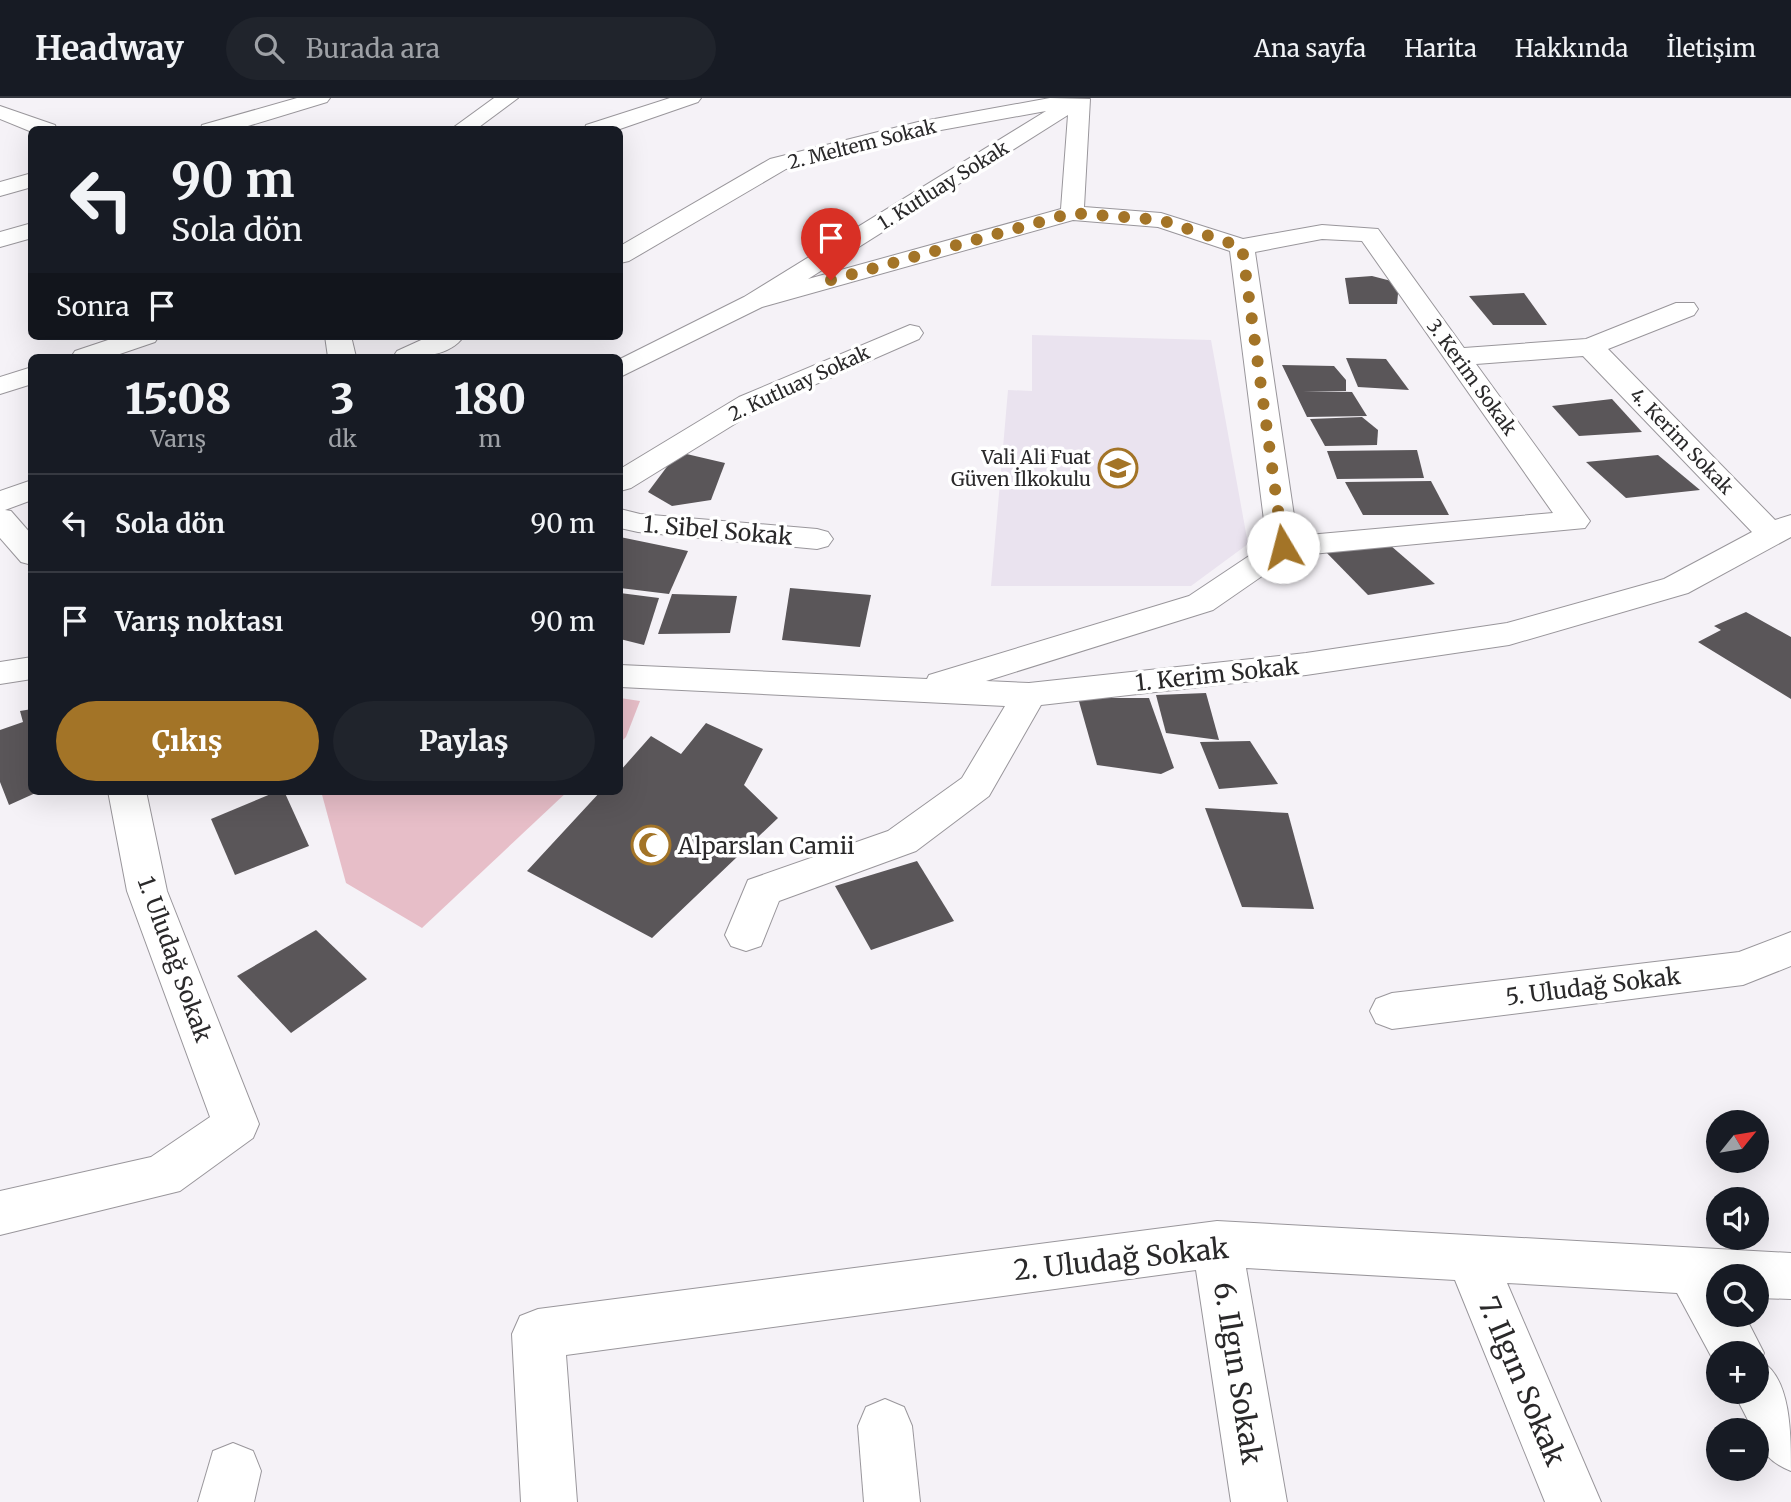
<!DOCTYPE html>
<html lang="tr">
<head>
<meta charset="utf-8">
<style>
  body { margin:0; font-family:Merriweather,serif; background:#20242c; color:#f1f3f6; height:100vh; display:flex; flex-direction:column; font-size:26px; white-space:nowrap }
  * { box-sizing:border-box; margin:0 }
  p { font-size:23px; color:#9ea1a6 }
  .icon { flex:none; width:38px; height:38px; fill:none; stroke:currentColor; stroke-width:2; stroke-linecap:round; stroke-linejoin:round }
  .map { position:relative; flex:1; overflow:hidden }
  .side { position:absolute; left:28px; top:256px; width:595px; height:441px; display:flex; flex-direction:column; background:#171b24; border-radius:10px; box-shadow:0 7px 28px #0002 }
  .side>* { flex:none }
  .guide { position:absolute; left:28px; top:28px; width:595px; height:214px; border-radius:10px; box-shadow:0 7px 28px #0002; background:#171b24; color:#f1f3f6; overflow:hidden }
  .needle { width:46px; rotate:60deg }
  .fabs { position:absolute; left:1706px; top:1012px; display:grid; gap:14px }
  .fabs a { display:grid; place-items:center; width:63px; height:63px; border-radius:50%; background:#171b24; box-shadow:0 7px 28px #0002; font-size:35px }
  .pin { position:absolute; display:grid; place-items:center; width:60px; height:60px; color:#fff; margin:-72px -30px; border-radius:50% 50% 50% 0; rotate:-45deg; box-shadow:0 0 7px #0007 }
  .pin .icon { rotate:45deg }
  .me { position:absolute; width:77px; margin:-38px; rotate:352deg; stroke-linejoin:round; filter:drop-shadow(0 0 5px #0008) }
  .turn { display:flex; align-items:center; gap:24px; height:147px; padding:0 28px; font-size:32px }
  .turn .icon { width:91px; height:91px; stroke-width:2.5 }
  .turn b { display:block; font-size:49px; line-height:60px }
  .then { display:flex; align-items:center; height:66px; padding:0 28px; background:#0003; gap:14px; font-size:26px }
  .eta { display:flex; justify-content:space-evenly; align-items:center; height:119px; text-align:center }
  .eta b { font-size:42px; font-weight:800; line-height:49px }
  .button { display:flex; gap:14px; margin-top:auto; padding:14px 28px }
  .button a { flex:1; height:80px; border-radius:42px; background:#a37427; color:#fff; font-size:28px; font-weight:800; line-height:80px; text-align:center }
  .button a+a { background:#20242c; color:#f1f3f6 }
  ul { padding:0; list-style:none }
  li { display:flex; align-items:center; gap:21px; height:98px; padding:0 28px; border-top:2px solid #363941 }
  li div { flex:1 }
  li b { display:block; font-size:26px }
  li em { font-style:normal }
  header { display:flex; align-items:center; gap:42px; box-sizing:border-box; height:98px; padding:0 35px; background:#171b24; border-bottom:2px solid #363941 }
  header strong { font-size:33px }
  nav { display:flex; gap:38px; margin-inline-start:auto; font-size:24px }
  .search { width:490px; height:63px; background:#20242c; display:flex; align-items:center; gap:18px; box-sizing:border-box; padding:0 24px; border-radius:38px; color:#9ea1a6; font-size:26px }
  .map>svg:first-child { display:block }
</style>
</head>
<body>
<header>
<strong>Headway</strong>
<div class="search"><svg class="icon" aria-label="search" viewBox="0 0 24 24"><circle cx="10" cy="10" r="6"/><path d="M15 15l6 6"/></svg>Burada ara</div>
<nav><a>Ana sayfa</a><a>Harita</a><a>Hakkında</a><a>İletişim</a></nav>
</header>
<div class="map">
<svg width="1791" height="1404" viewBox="0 0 1791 1404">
  <rect width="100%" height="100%" fill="#f5f2f7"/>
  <!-- built -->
  <polygon fill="#eae3ef" points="1032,237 1211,242 1248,446 1191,488 991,488 1008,292 1032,293"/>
  <!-- green -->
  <g fill="#e7bec8">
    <polygon points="620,600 640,603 626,639 620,645"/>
    <polygon points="321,693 568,693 422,830 346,785"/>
  </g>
  <!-- building -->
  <g fill="#5a5659">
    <polygon points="1372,178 1399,185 1397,206 1349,206 1345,180"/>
    <polygon points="1524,195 1547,227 1493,227 1469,198"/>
    <polygon points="1346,260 1386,261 1409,292 1358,289"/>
    <polygon points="1282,267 1334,268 1346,282 1346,293 1303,293 1352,294 1367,318 1307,319"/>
    <polygon points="1612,301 1642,334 1579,338 1552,308"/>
    <polygon points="1362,319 1378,332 1377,347 1325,348 1310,321"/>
    <polygon points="1417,352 1424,380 1337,381 1327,353"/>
    <polygon points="678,354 725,365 711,402 672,408 648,394"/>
    <polygon points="1658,357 1700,392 1626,400 1586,364"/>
    <polygon points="1431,383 1449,417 1363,417 1345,384"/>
    <polygon points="620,439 688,453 669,496 620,490"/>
    <polygon points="1383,441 1435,486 1368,497 1321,449"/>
    <polygon points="790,490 871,497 860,549 782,542"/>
    <polygon points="620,495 659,500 644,547 620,541"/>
    <polygon points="672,496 737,498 730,535 658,536"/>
    <polygon points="1746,514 1791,539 1791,601 1698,544 1721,532 1714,528"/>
    <polygon points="1206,595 1219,642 1166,635 1156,597"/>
    <polygon points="1078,600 1149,600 1174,670 1161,676 1097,667"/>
    <polygon points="32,611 32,693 40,693 9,707 0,684 0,632 23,624 20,613"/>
    <polygon points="706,625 763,651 744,687 778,720 652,840 527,773 601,693 620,693 620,673 651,638 681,656"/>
    <polygon points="1250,643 1278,686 1219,691 1200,644"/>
    <polygon points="278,693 284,693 309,748 235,777 211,721"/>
    <polygon points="1205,710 1288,715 1314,811 1242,809"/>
    <polygon points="917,763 954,823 871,852 835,788"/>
    <polygon points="316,832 367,881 291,935 237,878"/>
  </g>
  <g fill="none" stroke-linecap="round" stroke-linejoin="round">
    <defs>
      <g id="minor">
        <polygon points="297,0 330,0 327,4 235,32 200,32 202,27"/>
        <polygon points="494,0 518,0 475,32 450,32"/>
        <polygon points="670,0 701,0 698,4 617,32 584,32 586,27"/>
        <path d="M1050,0l40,1 -6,108 77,6 82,26 79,-14 56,4 86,119 122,-9 90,-36h18l4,6 -4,6 -86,34 167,171 16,-5v22l-103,56 -179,52 -203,30 -265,30 -52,91 -73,55 -137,50 -18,45 -15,5 -15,-5 -6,-11 23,-55 140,-49 74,-53 43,-72 -385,-19v-22l307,14 2,-4 260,-79 78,-52 -37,-293 -72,-24 -85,-7 -311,87 -142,70v-18l124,-62 302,-186 -127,23 -133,35 -157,92 -9,2v-17l150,-87 148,-37zM1068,17l-7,94 -253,70zM1322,141l40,2 191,272 -256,23 -42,-284zM1583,258l169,176 -88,47 -157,44 -201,30 -277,30 -43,-2 227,-71 78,-54 294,-28 5,-7 -114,-157z"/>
        <polygon points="0,8 55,27 57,32 32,34 0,21"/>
        <polygon points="32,75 32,89 0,98 0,84"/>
        <polygon points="32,125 32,140 0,149 0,134"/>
        <polygon points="910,227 919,229 923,235 919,241 759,311 631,390 620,393 620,371 739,299"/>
        <polygon points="120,238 159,238 155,244 111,259 71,259 75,253"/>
        <polygon points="325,238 351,238 356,259 328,259"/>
        <path d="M430,238h34c-15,22 -47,21 -71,21l4,-6z"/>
        <polygon points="32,269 32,286 0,296 0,279"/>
        <polygon points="32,382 32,402 5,412 11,413 32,437 32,467 21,464 0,440 0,393"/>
        <polygon points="620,411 640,416 817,431 828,434 833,441 828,448 817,451 638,434 620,430"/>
        <polygon points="32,559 32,581 0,586 0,564"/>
        <polygon points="108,693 146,693 167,793 259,1026 253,1040 180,1093 0,1137 0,1093 151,1059 210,1019 127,793"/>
        <polygon points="1791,834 1791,868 1743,887 1392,931 1376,925 1370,913 1376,901 1392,895 1739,854"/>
        <path d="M1217,1123l574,32v46l-34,-1v-22h-39v38h26l20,39 -3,8c30,17 30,73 30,110 -18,-7 -34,-20 -34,-41h-4l-20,-39h24v-38h-39v16l-41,-76 -170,-10 94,219h-56l-90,-222 -209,-12 41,234h-56l-35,-232 -630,85 11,147h-56l-9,-168 8,-18 18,-7z"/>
        <polygon points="885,1301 904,1309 912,1328 920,1404 864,1404 858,1328 866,1309"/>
        <polygon points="233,1345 253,1353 261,1373 254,1404 198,1404 213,1353"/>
      </g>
    </defs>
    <!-- minor casing -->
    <use href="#minor" stroke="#99969b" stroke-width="2"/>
    <!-- minor -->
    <use href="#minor" fill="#fff" fill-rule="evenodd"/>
  </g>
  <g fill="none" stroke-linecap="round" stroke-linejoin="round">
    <!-- route -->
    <polyline stroke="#a37427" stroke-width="12" stroke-dasharray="0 21.6" points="831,182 1072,115 1161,122 1242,149 1283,449"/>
  </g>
  <!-- icons -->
  <defs>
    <symbol id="school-ring" viewBox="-11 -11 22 22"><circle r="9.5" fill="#fff" stroke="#a37427" stroke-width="1.5"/><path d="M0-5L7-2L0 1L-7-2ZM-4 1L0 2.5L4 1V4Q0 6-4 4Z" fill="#a37427"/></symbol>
    <symbol id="mosque-ring" viewBox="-11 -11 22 22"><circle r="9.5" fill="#fff" stroke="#a37427" stroke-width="1.5"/><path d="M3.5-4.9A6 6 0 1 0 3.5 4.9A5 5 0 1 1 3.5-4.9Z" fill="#a37427"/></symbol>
  </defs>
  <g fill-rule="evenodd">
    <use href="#school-ring" x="1096" y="348" width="44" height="44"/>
    <use href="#mosque-ring" x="629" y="725" width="44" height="44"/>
  </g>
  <g text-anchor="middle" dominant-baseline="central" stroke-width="7" stroke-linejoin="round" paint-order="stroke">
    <!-- far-street labels -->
    <g font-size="19" fill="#2a292a" stroke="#fff">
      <text transform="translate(862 46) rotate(-14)">2. Meltem Sokak</text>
      <text transform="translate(943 87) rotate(-32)">1. Kutluay Sokak</text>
      <text transform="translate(1472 279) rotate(54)">3. Kerim Sokak</text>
      <text transform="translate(799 285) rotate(-25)">2. Kutluay Sokak</text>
      <text transform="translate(1682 343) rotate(46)">4. Kerim Sokak</text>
    </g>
    <!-- far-poi labels -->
    <g font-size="19" fill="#2a292a" stroke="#fff" text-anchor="end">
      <text x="1091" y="359">Vali Ali Fuat<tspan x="1091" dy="22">Güven İlkokulu</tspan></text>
    </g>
    <!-- street labels -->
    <g font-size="23" fill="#2a292a" stroke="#fff">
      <text transform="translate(718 432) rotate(5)">1. Sibel Sokak</text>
      <text transform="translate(1217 576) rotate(-6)">1. Kerim Sokak</text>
      <text transform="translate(175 861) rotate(70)">1. Uludağ Sokak</text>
      <text transform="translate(1593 888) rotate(-7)">5. Uludağ Sokak</text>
    </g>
    <!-- poi labels -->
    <g font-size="23" fill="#2a292a" stroke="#fff" text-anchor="start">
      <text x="678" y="747">Alparslan Camii</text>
    </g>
    <!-- near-street labels -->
    <g font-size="28" fill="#2a292a" stroke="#fff">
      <text transform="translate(1121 1161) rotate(-6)">2. Uludağ Sokak</text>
      <text transform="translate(1238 1275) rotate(81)">6. Ilgın Sokak</text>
      <text transform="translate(1522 1283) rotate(67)">7. Ilgın Sokak</text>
    </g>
  </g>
</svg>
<div class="fabs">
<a><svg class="needle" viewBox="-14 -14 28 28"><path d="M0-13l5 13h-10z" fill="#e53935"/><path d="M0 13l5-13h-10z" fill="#9ea1a6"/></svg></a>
<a><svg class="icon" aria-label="sound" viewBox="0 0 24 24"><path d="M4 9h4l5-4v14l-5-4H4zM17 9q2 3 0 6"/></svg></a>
<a><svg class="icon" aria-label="search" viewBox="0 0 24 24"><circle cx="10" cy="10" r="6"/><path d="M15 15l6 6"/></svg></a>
<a>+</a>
<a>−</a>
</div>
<div class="pin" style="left:831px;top:182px;background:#d93025"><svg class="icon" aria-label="arrive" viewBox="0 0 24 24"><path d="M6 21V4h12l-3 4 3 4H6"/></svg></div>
<svg class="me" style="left:1283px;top:449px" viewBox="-20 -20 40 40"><circle r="19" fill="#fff"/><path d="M0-13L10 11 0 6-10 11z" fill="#a37427"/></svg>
<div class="guide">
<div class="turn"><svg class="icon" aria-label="left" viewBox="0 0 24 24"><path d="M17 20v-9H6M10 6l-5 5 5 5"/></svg><div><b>90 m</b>Sola dön</div></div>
<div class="then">Sonra<svg class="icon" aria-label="arrive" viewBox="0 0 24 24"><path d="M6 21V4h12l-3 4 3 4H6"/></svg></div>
</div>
<section class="side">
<div class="eta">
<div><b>15:08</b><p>Varış</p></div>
<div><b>3</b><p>dk</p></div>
<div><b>180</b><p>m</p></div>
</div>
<ul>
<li><svg class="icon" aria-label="left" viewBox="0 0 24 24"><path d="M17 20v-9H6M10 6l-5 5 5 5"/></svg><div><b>Sola dön</b></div><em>90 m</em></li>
<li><svg class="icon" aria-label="arrive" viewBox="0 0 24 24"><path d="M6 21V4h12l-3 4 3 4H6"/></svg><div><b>Varış noktası</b></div><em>90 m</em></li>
</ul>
<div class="button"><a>Çıkış</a><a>Paylaş</a></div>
</section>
</div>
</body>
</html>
